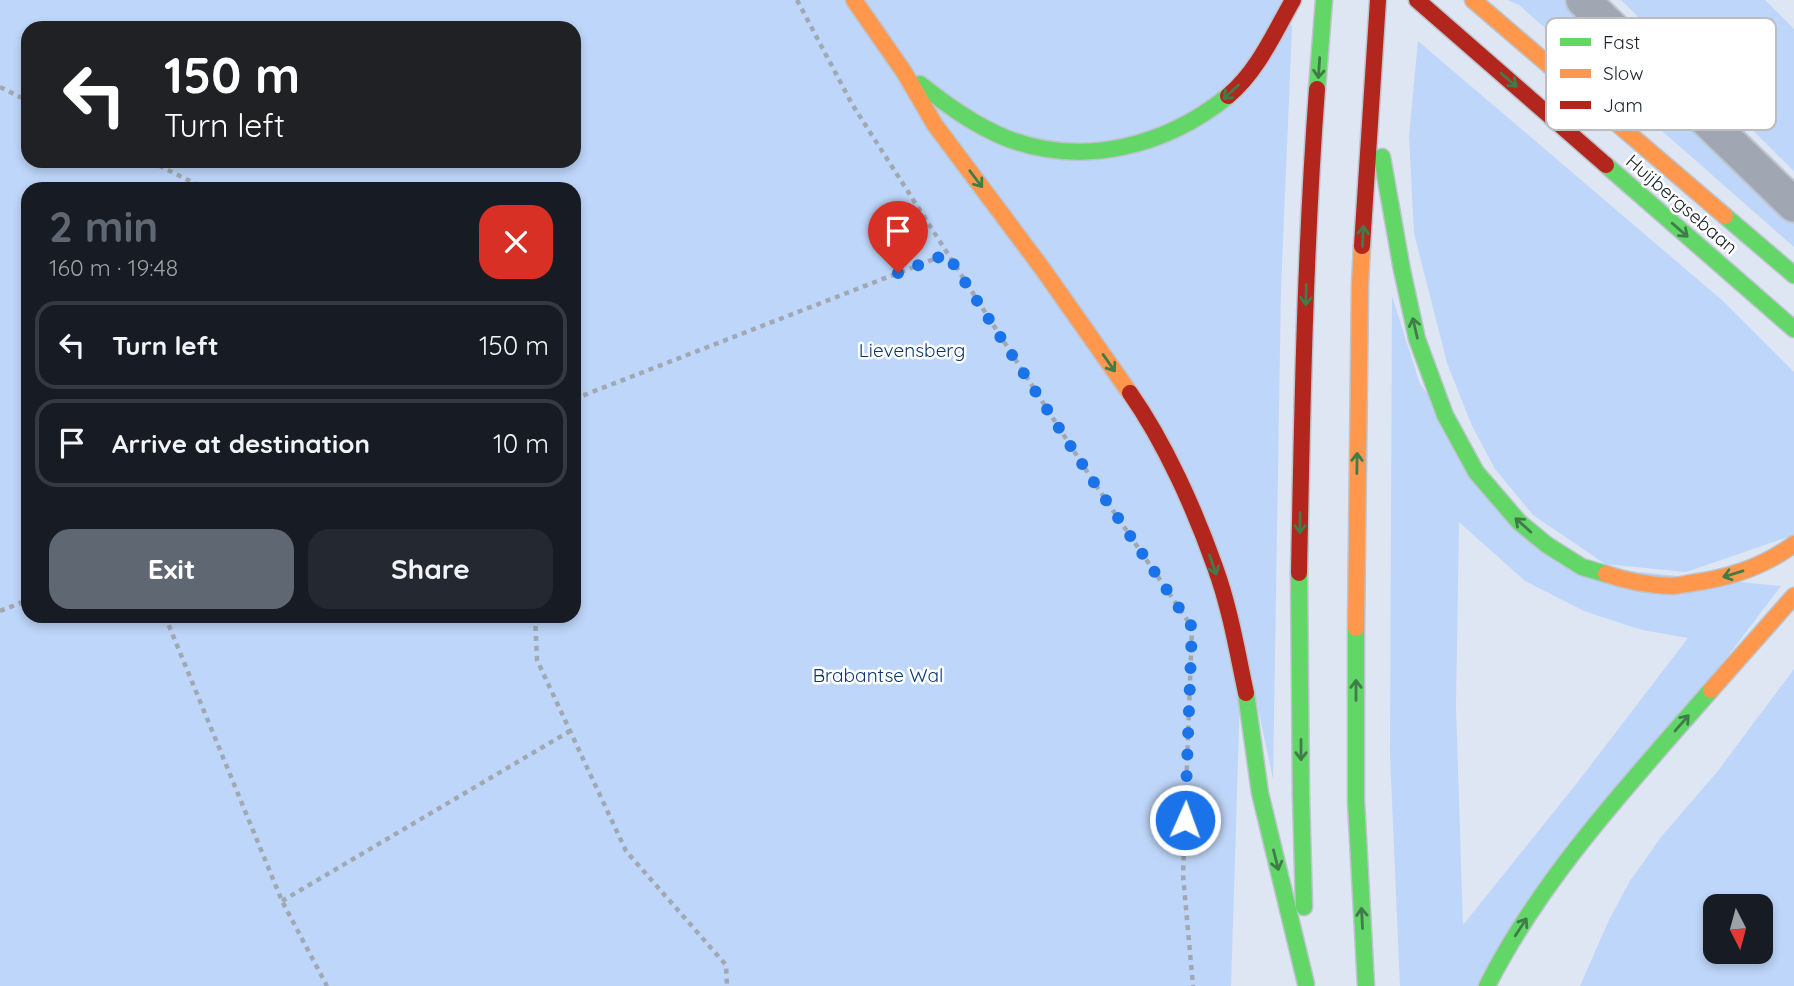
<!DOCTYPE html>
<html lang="en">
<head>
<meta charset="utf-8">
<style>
  body { margin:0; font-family:Quicksand,sans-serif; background:#242831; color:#f1f3f6; height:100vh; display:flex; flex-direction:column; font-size:26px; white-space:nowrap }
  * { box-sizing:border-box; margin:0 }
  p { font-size:23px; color:#9ea1a6 }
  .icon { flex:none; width:38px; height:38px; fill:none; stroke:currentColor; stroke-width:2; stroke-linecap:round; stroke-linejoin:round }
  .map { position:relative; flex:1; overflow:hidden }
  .sheet { position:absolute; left:21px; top:182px; width:560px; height:441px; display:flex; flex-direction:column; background:#171b24; border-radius:21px; box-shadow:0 4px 10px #0003 }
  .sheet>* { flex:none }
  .top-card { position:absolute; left:21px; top:21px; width:560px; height:147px; border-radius:21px; box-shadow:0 4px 10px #0003; background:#202124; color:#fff; overflow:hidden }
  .needle { width:46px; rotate:174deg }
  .buttons { position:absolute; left:1703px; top:894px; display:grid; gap:14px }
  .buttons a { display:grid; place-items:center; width:70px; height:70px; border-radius:14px; background:#171b24; box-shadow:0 4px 10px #0003; font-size:35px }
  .pin { position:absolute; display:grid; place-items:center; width:60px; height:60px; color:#fff; margin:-72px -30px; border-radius:50% 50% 50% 0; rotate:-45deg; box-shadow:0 0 7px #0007 }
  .pin .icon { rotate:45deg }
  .me { position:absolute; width:77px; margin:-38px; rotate:2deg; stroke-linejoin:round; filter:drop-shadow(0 0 5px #0008) }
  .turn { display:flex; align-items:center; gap:24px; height:147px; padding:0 28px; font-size:32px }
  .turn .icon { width:91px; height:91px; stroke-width:2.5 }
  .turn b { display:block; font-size:49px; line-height:60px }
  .round { display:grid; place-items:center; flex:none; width:74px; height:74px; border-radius:21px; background:#242831 }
  .headline { display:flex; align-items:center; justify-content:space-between; height:119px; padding:0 28px }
  h1 { font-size:42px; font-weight:800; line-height:52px; color:#5f6772 }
  .primary-button { display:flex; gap:14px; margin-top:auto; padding:14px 28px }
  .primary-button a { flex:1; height:80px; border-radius:21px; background:#5f6772; color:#fff; font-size:28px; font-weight:800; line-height:80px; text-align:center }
  .primary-button a+a { background:#242831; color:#f1f3f6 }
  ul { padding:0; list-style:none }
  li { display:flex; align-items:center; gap:21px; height:88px; margin:0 14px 10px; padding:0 14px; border:4px solid #363941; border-radius:21px }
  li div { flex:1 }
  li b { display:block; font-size:26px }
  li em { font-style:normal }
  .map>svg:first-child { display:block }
</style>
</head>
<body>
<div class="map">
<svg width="1794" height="986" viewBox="0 0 1794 986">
  <rect width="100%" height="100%" fill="#dee6f3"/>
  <!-- green -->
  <g fill="#bed6f9" fill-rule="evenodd">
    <path d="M0,0h1283l9,27 -11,262 -8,490 -31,-146 -11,353h-1231zM28,28h546v133h-546zM28,189h546v427h-546z"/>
    <polygon points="1507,0 1570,0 1794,220 1794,247 1519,5"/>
    <polygon points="1621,0 1765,0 1794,29 1794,171"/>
    <polygon points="1418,41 1723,301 1794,372 1794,535 1686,572 1605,564 1533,515 1495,469 1472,426 1447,363 1414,233 1409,136"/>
    <path d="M1392,296l28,88 138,180 223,22 -303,400h-78l-10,-231zM1459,522l66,59 59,30 58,19 46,8 -111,145 -114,142 -7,-219z"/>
    <path d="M1794,669v317h-214l29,-66 21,-39 31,-44 56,-65zM1715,906h45v46h-45z"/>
  </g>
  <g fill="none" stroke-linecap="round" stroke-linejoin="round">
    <defs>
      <polyline id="street" points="1583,0 1794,205"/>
      <g id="fast">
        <path d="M920,84c27,21 54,41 86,54 77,30 160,8 222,-42"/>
        <polyline points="1317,89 1324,0"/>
        <polyline points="1382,157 1402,270 1417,339 1445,415 1476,472 1519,522 1547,545 1582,567 1606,574"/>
        <polyline points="1606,165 1794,329"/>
        <polyline points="1725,216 1794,275"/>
        <polyline points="1299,573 1301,795 1304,907"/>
        <polyline points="1356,628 1356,801 1366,986"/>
        <polyline points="1246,693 1260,793 1306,984"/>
        <path d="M1487,986c55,-109 144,-204 224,-296"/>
      </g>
      <g id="slow">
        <polyline points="854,0 904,72 935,125 1042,268 1130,393"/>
        <polyline points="1473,0 1725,216"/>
        <path d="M1606,574c20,7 43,11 65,12 7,0 14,-2 21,-3 37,-5 73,-17 102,-39"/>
        <polyline points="1356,628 1360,285 1362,246"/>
        <polyline points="1711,690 1794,596"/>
      </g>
      <g id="jam">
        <polyline points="1417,0 1606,165"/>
        <path d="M1228,96c30,-25 46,-63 65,-96"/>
        <polyline points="1362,246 1378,0"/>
        <path d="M1130,393c35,50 65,117 85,174 15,41 22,84 31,126"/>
        <path d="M1299,573c3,-161 6,-323 18,-484"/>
      </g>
    </defs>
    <!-- street casing -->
    <use href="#street" stroke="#bdc4ce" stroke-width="37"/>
    <!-- fast casing -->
    <use href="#fast" stroke="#bdc4ce" stroke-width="19"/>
    <!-- slow casing -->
    <use href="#slow" stroke="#bdc4ce" stroke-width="19"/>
    <!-- jam casing -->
    <use href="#jam" stroke="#bdc4ce" stroke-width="19"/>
    <!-- path -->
    <g stroke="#a2a8b2" stroke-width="4.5" stroke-dasharray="5 5" stroke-linecap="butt">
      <polyline points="797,0 852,104 1095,484 1192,627 1183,875 1193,986"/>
      <polyline points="0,87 28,101"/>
      <polyline points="150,161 206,189"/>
      <polyline points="574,399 947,254"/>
      <polyline points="0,611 28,600"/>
      <polyline points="165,616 282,901 327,986"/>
      <polyline points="535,616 537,660 626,851 726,965 727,986"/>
      <polyline points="282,901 570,731"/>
    </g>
    <!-- street -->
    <use href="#street" stroke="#a0a7b2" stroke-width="33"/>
    <!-- fast -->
    <use href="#fast" stroke="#63d668" stroke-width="16"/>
    <!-- slow -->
    <use href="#slow" stroke="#ff974d" stroke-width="16"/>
    <!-- jam -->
    <use href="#jam" stroke="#b3261e" stroke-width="16"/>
  </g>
  <!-- one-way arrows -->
  <defs><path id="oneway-shaft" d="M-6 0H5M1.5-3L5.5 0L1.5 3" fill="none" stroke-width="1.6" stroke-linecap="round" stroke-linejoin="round" transform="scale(1.75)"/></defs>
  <g stroke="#3f7c4a">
    <use href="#oneway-shaft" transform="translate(1319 68) rotate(94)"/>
    <use href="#oneway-shaft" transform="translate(1509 80) rotate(41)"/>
    <use href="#oneway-shaft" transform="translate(1231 92) rotate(137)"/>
    <use href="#oneway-shaft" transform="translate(976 179) rotate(53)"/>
    <use href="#oneway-shaft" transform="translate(1680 230) rotate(41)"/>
    <use href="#oneway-shaft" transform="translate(1363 236) rotate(-87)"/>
    <use href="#oneway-shaft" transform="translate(1306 295) rotate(92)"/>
    <use href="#oneway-shaft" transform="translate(1415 328) rotate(-103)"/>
    <use href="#oneway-shaft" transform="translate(1109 363) rotate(55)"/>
    <use href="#oneway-shaft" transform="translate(1357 463) rotate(-89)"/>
    <use href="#oneway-shaft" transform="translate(1300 523) rotate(91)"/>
    <use href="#oneway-shaft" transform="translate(1523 525) rotate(-138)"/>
    <use href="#oneway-shaft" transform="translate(1213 565) rotate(70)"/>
    <use href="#oneway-shaft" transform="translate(1733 574) rotate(163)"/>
    <use href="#oneway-shaft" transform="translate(1356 690) rotate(-90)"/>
    <use href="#oneway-shaft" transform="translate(1682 723) rotate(-49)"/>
    <use href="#oneway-shaft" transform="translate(1301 750) rotate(90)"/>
    <use href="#oneway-shaft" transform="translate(1276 860) rotate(76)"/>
    <use href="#oneway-shaft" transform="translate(1362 918) rotate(-93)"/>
    <use href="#oneway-shaft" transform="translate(1521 927) rotate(-57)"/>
  </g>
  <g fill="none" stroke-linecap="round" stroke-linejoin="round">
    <!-- route -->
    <polyline stroke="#1a73e8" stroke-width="12" stroke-dasharray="0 21.6" points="898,273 947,254 1095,484 1192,627 1185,820"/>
  </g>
  <g text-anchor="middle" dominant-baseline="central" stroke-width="5" stroke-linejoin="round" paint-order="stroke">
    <!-- street labels -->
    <g font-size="19" fill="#1b222c" stroke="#fff">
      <text transform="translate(1682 204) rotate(41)">Huijbergsebaan</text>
    </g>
    <!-- park labels -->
    <g font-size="19" fill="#0c366e" stroke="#fff">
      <text x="912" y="350">Lievensberg</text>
      <text x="878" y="675">Brabantse Wal</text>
    </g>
  </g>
  <!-- legend -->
  <rect x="1546" y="18" width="230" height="112" rx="10" fill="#fff" stroke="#bbbdc0" stroke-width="2"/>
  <rect x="1560" y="38" width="31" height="8" fill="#63d668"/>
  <rect x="1560" y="69" width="31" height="9" fill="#ff974d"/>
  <rect x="1560" y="101" width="31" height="8" fill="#b3261e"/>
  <g font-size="19" fill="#1b222c">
    <text x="1603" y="49">Fast</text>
    <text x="1603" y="80">Slow</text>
    <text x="1603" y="112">Jam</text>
  </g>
</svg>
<div class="buttons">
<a><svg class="needle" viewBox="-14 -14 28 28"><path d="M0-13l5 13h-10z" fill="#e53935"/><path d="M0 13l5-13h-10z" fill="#9ea1a6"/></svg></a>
</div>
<div class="pin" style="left:898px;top:273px;background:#d93025"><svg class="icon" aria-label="arrive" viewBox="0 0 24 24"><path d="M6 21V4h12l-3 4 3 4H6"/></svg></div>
<svg class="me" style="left:1185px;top:820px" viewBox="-20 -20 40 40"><circle r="17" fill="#1a73e8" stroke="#fff" stroke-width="3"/><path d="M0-11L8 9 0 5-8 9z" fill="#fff"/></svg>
<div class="top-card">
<div class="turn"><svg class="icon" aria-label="left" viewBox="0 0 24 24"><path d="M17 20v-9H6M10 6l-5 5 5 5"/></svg><div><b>150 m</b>Turn left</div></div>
</div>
<section class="sheet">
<div class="headline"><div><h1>2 min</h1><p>160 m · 19:48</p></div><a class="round" style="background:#d93025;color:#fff"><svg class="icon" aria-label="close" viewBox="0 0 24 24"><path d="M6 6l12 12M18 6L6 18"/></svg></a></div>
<ul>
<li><svg class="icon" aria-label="left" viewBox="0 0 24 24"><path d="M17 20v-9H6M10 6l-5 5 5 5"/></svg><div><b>Turn left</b></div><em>150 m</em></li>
<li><svg class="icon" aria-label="arrive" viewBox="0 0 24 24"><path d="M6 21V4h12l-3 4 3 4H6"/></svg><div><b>Arrive at destination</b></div><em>10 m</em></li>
</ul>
<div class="primary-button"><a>Exit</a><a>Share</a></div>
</section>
</div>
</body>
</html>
